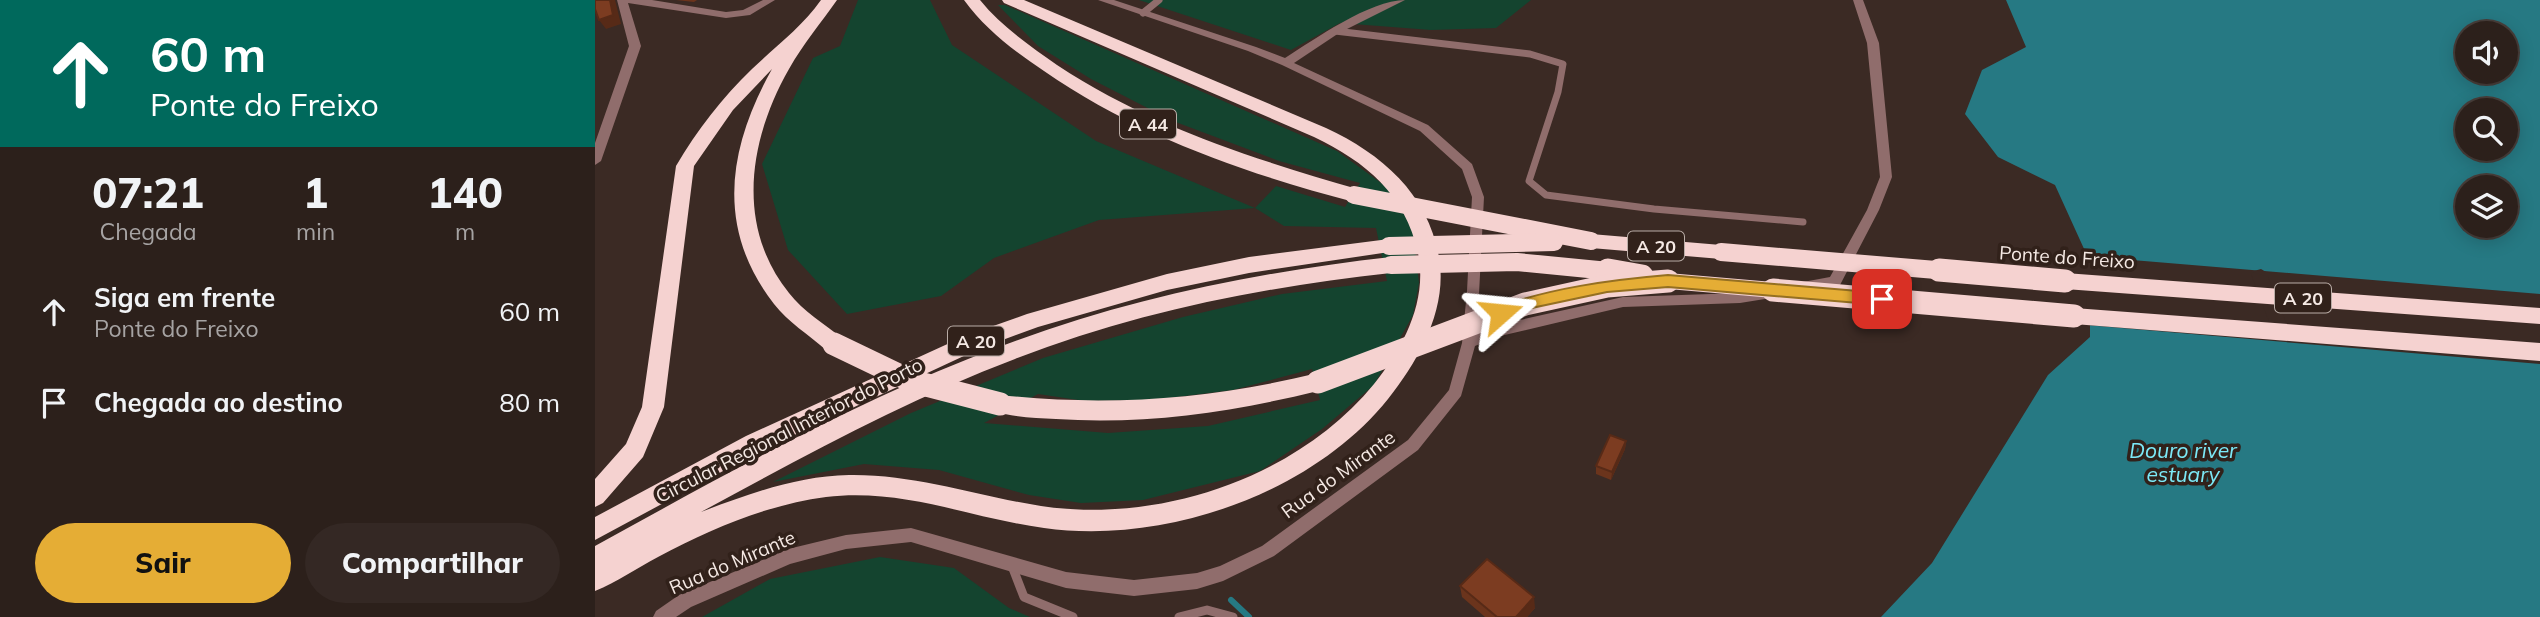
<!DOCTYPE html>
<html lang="pt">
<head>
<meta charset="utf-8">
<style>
  body { margin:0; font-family:Mulish,sans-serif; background:#342824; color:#f1f3f6; height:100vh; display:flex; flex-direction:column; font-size:26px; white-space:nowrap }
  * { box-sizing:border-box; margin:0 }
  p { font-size:23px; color:#a6a3a3 }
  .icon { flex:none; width:38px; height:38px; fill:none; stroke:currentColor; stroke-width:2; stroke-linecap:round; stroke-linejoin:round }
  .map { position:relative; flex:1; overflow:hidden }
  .details { display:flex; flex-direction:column; background:#2c201b; width:595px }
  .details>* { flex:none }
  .top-card { background:#00695c; color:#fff; overflow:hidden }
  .buttons { position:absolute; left:1860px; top:21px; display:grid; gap:14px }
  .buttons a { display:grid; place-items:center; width:63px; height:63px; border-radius:50%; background:#2c201b; box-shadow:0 4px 18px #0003,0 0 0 2px #483e3a; font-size:35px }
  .pin { position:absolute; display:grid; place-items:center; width:60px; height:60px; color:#fff; margin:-30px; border-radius:14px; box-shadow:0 4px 10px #0006 }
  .me { position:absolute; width:77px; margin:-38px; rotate:72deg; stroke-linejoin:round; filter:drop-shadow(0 0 5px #0008) }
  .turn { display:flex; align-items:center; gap:24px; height:147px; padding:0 35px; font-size:32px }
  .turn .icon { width:91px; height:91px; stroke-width:2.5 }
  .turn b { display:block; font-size:49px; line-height:60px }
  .eta { display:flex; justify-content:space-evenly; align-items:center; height:119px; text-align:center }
  .eta b { font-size:42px; font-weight:800; line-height:49px }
  .primary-button { display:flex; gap:14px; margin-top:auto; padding:14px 35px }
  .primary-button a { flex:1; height:80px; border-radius:42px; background:#e5ad35; color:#111; font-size:28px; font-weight:800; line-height:80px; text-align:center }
  .primary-button a+a { background:#342824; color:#f1f3f6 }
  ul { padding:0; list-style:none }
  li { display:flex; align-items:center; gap:21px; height:91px; padding:0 35px }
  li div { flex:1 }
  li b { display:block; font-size:26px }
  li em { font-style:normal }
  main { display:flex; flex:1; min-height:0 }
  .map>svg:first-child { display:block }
</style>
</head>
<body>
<main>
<section class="details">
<div class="top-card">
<div class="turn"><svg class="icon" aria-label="ahead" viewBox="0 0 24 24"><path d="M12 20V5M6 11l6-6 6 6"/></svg><div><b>60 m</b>Ponte do Freixo</div></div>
</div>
<div class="eta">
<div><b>07:21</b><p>Chegada</p></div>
<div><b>1</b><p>min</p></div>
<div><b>140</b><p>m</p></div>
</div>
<ul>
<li><svg class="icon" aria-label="ahead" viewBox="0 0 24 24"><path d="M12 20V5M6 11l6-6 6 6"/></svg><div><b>Siga em frente</b><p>Ponte do Freixo</p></div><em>60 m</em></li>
<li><svg class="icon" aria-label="arrive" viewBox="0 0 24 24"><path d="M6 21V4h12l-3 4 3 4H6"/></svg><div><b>Chegada ao destino</b></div><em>80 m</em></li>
</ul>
<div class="primary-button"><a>Sair</a><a>Compartilhar</a></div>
</section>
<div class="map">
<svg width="1945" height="617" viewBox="0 0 1945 617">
  <rect width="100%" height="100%" fill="#3b2a24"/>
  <!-- green -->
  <g fill="#14442f" fill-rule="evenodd">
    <path d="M263,0h72l22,45 144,96 159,67 21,-22 69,21 15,-24 -81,-22 -106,-40 -82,-42 -53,-33 -40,-41h7l332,146 51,37 24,37 7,58 -6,32 -39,70 -52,44 -62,42 -117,29 -62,3 -52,-8 -90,-25 -75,-6 -91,18 138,-69 132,-55 140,-41 99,-23 105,-13 -11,-53 -92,-2 -29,-18 -156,12 -105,38 -53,38 -94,18 -59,-64 -26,-86 51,-106 27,-12zM717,369l8,31 -112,26 -100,7 -124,-10 54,-29 47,7 68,-1 80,-10z"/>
    <polygon points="544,0 936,0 901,28 836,30 745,23 696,50"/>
    <polygon points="285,557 359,568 414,608 435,617 107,617 175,579"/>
  </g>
  <!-- water -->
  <path fill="#267983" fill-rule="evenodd" d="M1411,0h534v617h-659l51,-54 116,-188 42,-38v-75l-35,-77 -57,-28 -33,-43 17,-44 44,-23zM1872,33h39v39h-39zM1872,110h39v39h-39zM1872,187h39v39h-39zM1666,269l10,6 24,61 -25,-2 -23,-61z"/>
  <!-- pier -->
  <path fill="#3b2a24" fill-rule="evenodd" d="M1489,256l456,38v70l-454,-39 1,-62zM1658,272l15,5 23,58 -18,-3 -22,-58z"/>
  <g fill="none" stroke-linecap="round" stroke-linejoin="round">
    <!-- stream -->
    <polyline stroke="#267983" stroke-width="6" points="636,600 654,617"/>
    <!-- service-far1 -->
    <g stroke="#906d6c" stroke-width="7">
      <polyline points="548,13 564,0"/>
      <polyline points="740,31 935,54 968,64 963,92 934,181 951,195 1059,209 1208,222"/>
    </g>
    <!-- service -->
    <g stroke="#906d6c" stroke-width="9">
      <polyline points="417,566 429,597 478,617"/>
      <polyline points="584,617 612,610 638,617"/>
    </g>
    <!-- minor -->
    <g fill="#906d6c" fill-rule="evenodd">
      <polygon points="22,0 57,0 131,12 148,10 168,0 180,0 155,15 131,18 33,3 46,46 6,161 0,165 0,143 34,46"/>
      <path d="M503,0h16l142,47 29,11c30,-19 85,-58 120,-58l-66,33 -45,30 134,62 44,39 12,33 -7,136 16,-7 130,-29 117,-4 31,-5 7,5 -7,5 -31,5 -117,4 -127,30 -21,9 -14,50 -43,54 -144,106 -51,25 -26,8 -63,7 -68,-8 -155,-46 -65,7 -56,15 -99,43 -15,10h-23l3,-6 23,-16 109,-46 58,-14 65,-7 155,44 68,8 63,-7 23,-7 42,-20 146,-106 41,-50 13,-47 5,-52 5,-94 -10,-28 -42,-38 -138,-66 -34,-14z"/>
      <polygon points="1258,0 1268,0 1284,43 1297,177 1284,210 1245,285 1213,291 1208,290 1206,286 1208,282 1235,277 1272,210 1285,177 1272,43"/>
    </g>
    <!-- motorway -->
    <g fill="#f5d2d0" fill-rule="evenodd">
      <path d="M226,0h16c-16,23 -34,44 -48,69 -40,70 -54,157 0,224 14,18 35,31 53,45l3,6 -3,6 -8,2 -8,-2c-17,-15 -38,-28 -52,-46 -59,-76 -46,-156 -2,-235l-39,41 -39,56 -30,241 -21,50 -40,46 -8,4v-28l31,-35 16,-37 34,-241c21,-36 46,-68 76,-97 24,-23 50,-42 69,-69z"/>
      <path d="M369,0h16c21,26 50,46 77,65 94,62 197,94 304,125l3,5 -3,5 -7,2c-110,-29 -216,-66 -310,-131 -30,-20 -59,-42 -80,-71z"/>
      <path d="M407,0h22l302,128c56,26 102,66 113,129 9,52 -20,103 -51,142 -76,95 -224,146 -344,129 -75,-10 -139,-40 -218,-31 -60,8 -115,32 -168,60 -21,11 -41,25 -63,34v-45c131,-72 264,-147 404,-199 126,-48 258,-75 392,-90l7,3 3,5 -3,5 -7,3c-128,14 -255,39 -376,86 -109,41 -212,98 -314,153 47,-18 96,-36 148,-37 67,-1 127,21 192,31 119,18 257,-29 333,-122 29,-36 54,-83 44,-131 -13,-59 -52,-91 -104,-116l-310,-134z"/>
      <polygon points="996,234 1126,245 1133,247 1136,252 1133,257 1126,259 996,248 989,246 986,241 989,236"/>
      <polygon points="794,239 801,241 804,246 801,251 654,273 572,290 443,327 386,348 167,450 0,540 0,517 151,436 370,336 432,314 572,274 654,257"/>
      <polygon points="1073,273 1178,282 1185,284 1188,290 1185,296 1178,298 1073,289 1066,286 1063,281 1066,276"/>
      <polygon points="1470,273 1945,308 1945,324 1470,289 1463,286 1460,281 1463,276"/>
      <polygon points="1479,308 1945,343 1945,361 1479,324 1472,322 1468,316 1472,310"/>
      <path d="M723,373l8,3 3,6 -3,6 -8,3c-86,21 -173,34 -262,28 -21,-1 -44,-2 -64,-8l-3,-7 3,-7 8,-2c109,12 212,4 318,-22z"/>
    </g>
    <!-- motorway-bridge-far1 -->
    <g stroke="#f5d2d0" stroke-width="18">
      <polyline points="759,195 996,241"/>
      <polyline points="794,246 959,242"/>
      <polyline points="1126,252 1365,272"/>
      <polyline points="796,265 922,262 1024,272"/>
    </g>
    <!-- motorway-bridge -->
    <g stroke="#f5d2d0" stroke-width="23">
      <polyline points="1013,270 1047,276"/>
      <polyline points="1344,270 1470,281"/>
      <polyline points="1178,290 1479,316"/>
      <polyline points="239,344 316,381 405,404"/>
      <polyline points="723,382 930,304 1012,286 1073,281"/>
    </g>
  </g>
  <!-- wall -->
  <g fill="#6b341c">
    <polygon points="81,0 102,0 99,2"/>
    <polygon points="1031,441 1030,449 1016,480 1001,474 1001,466"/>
    <polygon points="865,586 940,608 932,617 890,617 867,597"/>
  </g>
  <!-- shaded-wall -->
  <g fill="#572a17">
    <polygon points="15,0 20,0 26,24 11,29 4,20"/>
    <polygon points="1031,441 1030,449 1016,480 1017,472"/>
    <polygon points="939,597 940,608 932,617 921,617"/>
  </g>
  <!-- building -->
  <g fill="#7c3c21" stroke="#572a17" stroke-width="2">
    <polygon points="0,0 15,0 18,15 4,20 0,9"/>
    <polygon points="1015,435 1031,441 1017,472 1001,466"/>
    <polygon points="892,559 939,597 921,617 902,617 865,586"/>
  </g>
  <!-- route -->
  <path fill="#e5ad35" stroke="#957022" stroke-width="2" d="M1073,275l214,18 8,6 -8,6 -214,-18 -61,5 -80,17 -26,10 -8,-6 2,-5c56,-20 114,-28 173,-33z"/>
  <g text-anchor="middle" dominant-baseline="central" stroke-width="7" stroke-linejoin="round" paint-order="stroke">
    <!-- shield labels -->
    <g fill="#31211a" stroke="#baada7" stroke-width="2">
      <rect x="525" y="109.5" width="56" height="29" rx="5"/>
      <rect x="1033" y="231.5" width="56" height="29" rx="5"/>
      <rect x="1680" y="283.5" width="56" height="29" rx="5"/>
      <rect x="353" y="326.5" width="56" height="29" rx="5"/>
    </g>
    <g font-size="18" font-weight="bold" fill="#f5e9e4">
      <text x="553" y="124">A 44</text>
      <text x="1061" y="246">A 20</text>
      <text x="1708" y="298">A 20</text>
      <text x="381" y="341">A 20</text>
    </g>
    <!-- street labels -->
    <g font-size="19" fill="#f5e9e4" stroke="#31211a">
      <text transform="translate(1472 257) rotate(4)">Ponte do Freixo</text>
      <text transform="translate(194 430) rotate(-27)">Circular Regional Interior do Porto</text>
      <text transform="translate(743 474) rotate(-36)">Rua do Mirante</text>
      <text transform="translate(137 562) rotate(-23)">Rua do Mirante</text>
    </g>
    <!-- water labels -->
    <g font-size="21" font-style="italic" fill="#7ce9f7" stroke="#31211a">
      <text x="1588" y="450">Douro river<tspan x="1588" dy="24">estuary</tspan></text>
    </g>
  </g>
</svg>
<div class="buttons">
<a><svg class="icon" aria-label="sound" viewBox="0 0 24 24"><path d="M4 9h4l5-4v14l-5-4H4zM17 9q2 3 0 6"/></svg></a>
<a><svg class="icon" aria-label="search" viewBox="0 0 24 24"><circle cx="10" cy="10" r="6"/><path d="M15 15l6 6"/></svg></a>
<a><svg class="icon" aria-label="layers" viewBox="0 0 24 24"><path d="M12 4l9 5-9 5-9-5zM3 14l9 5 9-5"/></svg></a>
</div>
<div class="pin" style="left:1287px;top:299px;background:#d93025"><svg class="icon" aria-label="arrive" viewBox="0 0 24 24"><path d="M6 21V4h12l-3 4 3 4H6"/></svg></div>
<svg class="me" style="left:906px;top:313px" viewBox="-20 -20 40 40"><path d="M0-17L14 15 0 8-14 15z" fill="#e5ad35" stroke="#fff" stroke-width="4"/></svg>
</div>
</main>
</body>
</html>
